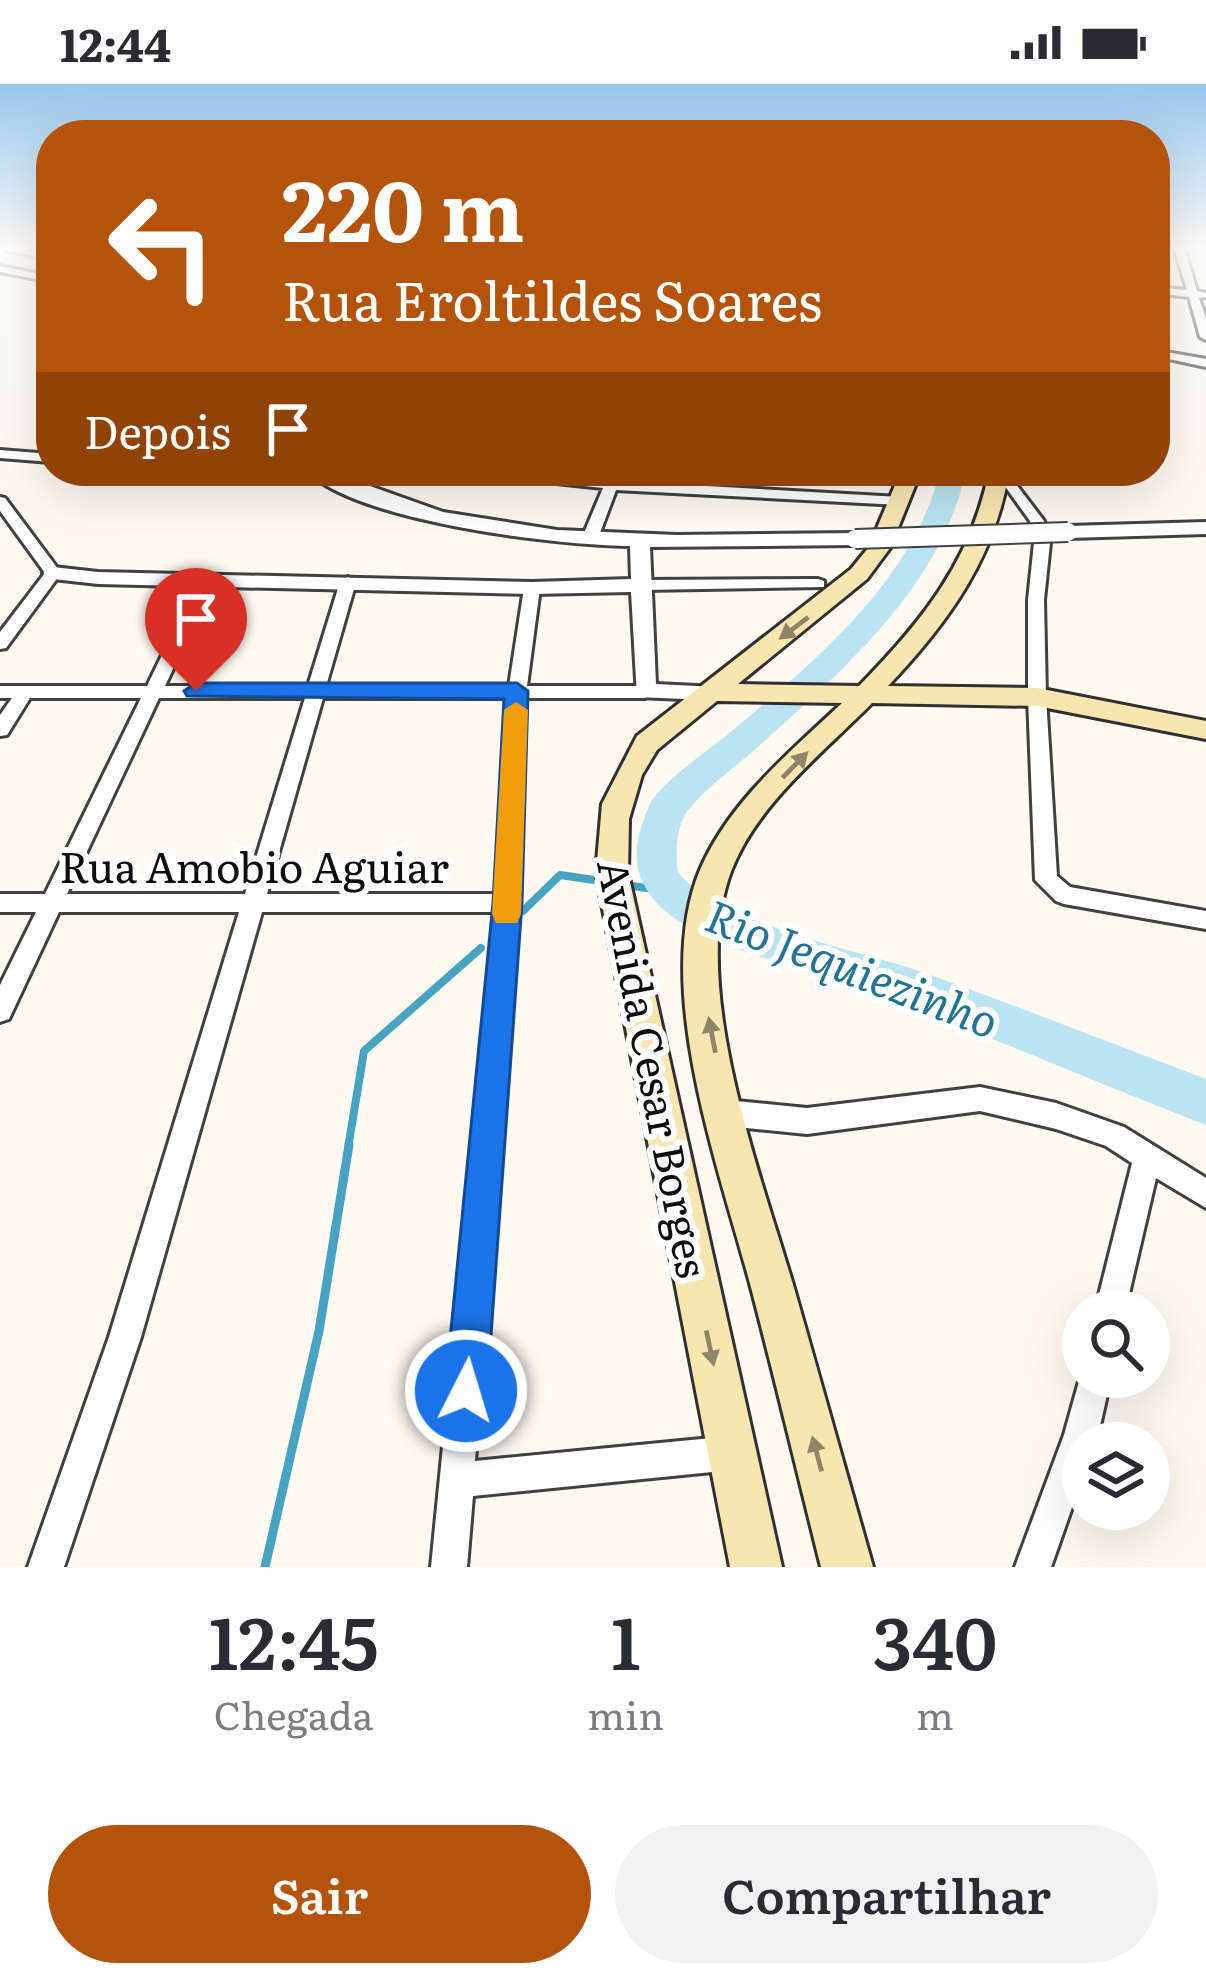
<!DOCTYPE html>
<html lang="pt">
<head>
<meta charset="utf-8">
<style>
  body { margin:0; font-family:Literata,serif; background:#f2f2f3; color:#2b2b33; height:100vh; display:flex; flex-direction:column; font-size:45px; white-space:nowrap }
  * { box-sizing:border-box; margin:0 }
  p { font-size:39px; color:#7c7c81 }
  .icon { flex:none; width:66px; height:66px; fill:none; stroke:currentColor; stroke-width:2; stroke-linecap:round; stroke-linejoin:round }
  .map { position:relative; height:1483px; overflow:hidden }
  .panel { display:flex; flex-direction:column; background:#fff; flex:1 }
  .panel>* { flex:none }
  .banner { position:absolute; left:36px; top:36px; width:1134px; height:366px; border-radius:48px; box-shadow:0 12px 48px #0002; background:#b45309; color:#fff; overflow:hidden }
  .controls { position:absolute; left:1062px; top:1206px; display:grid; gap:24px }
  .controls a { display:grid; place-items:center; width:108px; height:108px; border-radius:50%; background:#fff; box-shadow:0 12px 48px #0002; font-size:60px }
  .pin { position:absolute; display:grid; place-items:center; width:102px; height:102px; color:#fff; margin:-123px -51px; border-radius:50% 50% 50% 0; rotate:-45deg; box-shadow:0 0 12px #0007 }
  .pin .icon { rotate:45deg }
  .me { position:absolute; width:132px; margin:-66px; rotate:5deg; stroke-linejoin:round; filter:drop-shadow(0 0 9px #0008) }
  .turn { display:flex; align-items:center; gap:42px; height:252px; padding:0 48px; font-size:54px }
  .turn .icon { width:156px; height:156px; stroke-width:2.5 }
  .turn b { display:block; font-size:84px; line-height:102px }
  .then { display:flex; align-items:center; height:114px; padding:0 48px; background:#0003; gap:24px; font-size:45px }
  .eta { display:flex; justify-content:space-evenly; align-items:center; height:204px; text-align:center }
  .eta b { font-size:72px; font-weight:600; line-height:84px }
  .cta { display:flex; gap:24px; margin-top:auto; padding:24px 48px }
  .cta a { flex:1; height:138px; border-radius:72px; background:#b45309; color:#fff; font-size:48px; font-weight:600; line-height:138px; text-align:center }
  .cta a+a { background:#f2f2f3; color:#2b2b33 }
  .status { display:flex; justify-content:space-between; align-items:center; height:84px; padding:0 60px; background:#fff; direction:ltr }
  .status svg { height:33px; fill:currentColor }
  .map>svg:first-child { display:block }
</style>
</head>
<body>
<div class="status"><b>12:44</b><svg viewBox="0 0 49 12"><path d="M0 12V9h3v3zM5 12V6h3v6zM10 12V3h3v9zM15 12V0h3v12zM26 1h20v11H26zM47 4h2v5h-2z"/></svg></div>
<div class="map">
<svg width="1206" height="1483" viewBox="0 0 1206 1483">
  <rect width="100%" height="100%" fill="#fef9f1"/>
  <g fill="none" stroke-linecap="round" stroke-linejoin="round">
    <!-- stream-far1 -->
    <g stroke="#47a3c2" stroke-width="8">
      <polyline points="625,801 668,807"/>
      <polyline points="523,827 560,791 601,797"/>
      <polyline points="348,1064 364,967 481,864"/>
    </g>
    <!-- stream -->
    <polyline stroke="#47a3c2" stroke-width="9" points="265,1483 319,1247 349,1061"/>
    <!-- river -->
    <path fill="#bae4f1" fill-rule="evenodd" d="M940,387h26c-25,116 -124,200 -208,276 -23,20 -50,39 -69,62 -13,16 -14,44 -11,63 37,51 182,78 244,100 95,34 189,71 284,107v46c-114,-44 -225,-93 -340,-135 -51,-19 -106,-30 -156,-52 -47,-21 -87,-54 -69,-110 4,-11 7,-24 15,-33 19,-22 47,-41 70,-59 86,-73 186,-152 214,-265z"/>
    <defs>
      <g id="minor">
        <polygon points="1174,163 1184,163 1197,207 1206,209 1206,213 1199,214 1206,235 1206,256 1200,253 1189,213 1155,209 1155,203 1187,206"/>
        <polygon points="0,182 51,192 51,198 0,188"/>
        <polygon points="1155,266 1206,275 1206,283 1155,272"/>
        <polygon points="0,366 51,370 51,378 0,374"/>
        <polygon points="472,387 519,387 602,396 601,387 613,387 617,397 900,413 907,417 900,421 616,406 598,454 590,459 582,454 603,404 479,391"/>
        <polygon points="994,387 1006,387 1044,437 1050,459 1044,516 1046,613 1057,792 1070,803 1206,827 1206,845 1064,820 1056,817 1035,796 1028,613 1028,516 1034,459 1030,437"/>
        <polygon points="0,413 5,414 61,489 6,564 0,565 0,548 45,489 0,427"/>
        <path d="M206,492l8,5 -49,105h143l32,-104 8,-5 8,5 -30,104h183l15,-98 8,-5 8,5 -13,98h118l9,6 -9,6h-119l-7,205 -44,558 257,-25 12,5 5,12 -5,12 -12,5 -259,26 -6,71h-36l65,-655h-234l-121,425 -77,230h-36l81,-230 130,-425h-180l-50,107 -9,3v-37l36,-73h-36v-18h45l96,-196h-111l-23,37 -7,1v-21l12,-17h-12v-12h147l51,-105zM159,614h146l-60,196h-178zM323,614h184l-10,196h-230z"/>
        <polygon points="818,495 824,497 824,503 642,506 634,501 642,496"/>
        <polygon points="980,1003 1056,1019 1124,1043 1206,1094 1206,1124 1156,1094 1125,1227 1095,1227 1132,1079 1106,1062 1056,1045 980,1027 807,1050 726,1042 717,1038 713,1029 717,1020 726,1016 807,1024"/>
        <polygon points="1083,1283 1083,1293 1111,1293 1098,1351 1095,1359 1083,1359 1083,1392 1051,1483 1015,1483 1064,1351"/>
      </g>
      <g id="tertiary">
        <polygon points="3,163 51,168 51,176 5,166"/>
        <path d="M307,387h21l115,41 114,18 120,5 178,-2 10,6 -10,6 -205,2 6,137 60,3 4,5 -12,8 -71,-3 -6,-105 -99,2 -434,-10 -45,-5 -10,-6 10,-6 45,5 434,10 99,-3 -1,-33c-74,-1 -271,-24 -323,-75z"/>
        <polygon points="1206,438 1206,450 1068,454 1058,448 1068,442"/>
      </g>
      <path id="secondary" d="M901,387h20l-31,77 -23,31 -129,105 121,2c62,-63 113,-126 130,-215h20c-14,87 -61,152 -121,215l149,2 169,33v18l-169,-33 -165,-3c-48,49 -114,100 -140,166 -46,115 31,311 64,426 26,91 51,181 77,272h-52c-23,-92 -45,-184 -69,-276 -31,-118 -101,-303 -52,-421 29,-68 90,-118 142,-167l-125,-2 -60,49 -15,25 -13,44 -1,54 154,694h-52l-134,-694 6,-69 35,-68 214,-167 18,-22z"/>
    </defs>
    <!-- minor casing -->
    <use href="#minor" stroke="#414141" stroke-width="6"/>
    <!-- tertiary casing -->
    <use href="#tertiary" stroke="#414141" stroke-width="6"/>
    <!-- secondary casing -->
    <use href="#secondary" stroke="#303030" stroke-width="6"/>
    <!-- minor -->
    <use href="#minor" fill="#fff" fill-rule="evenodd"/>
    <!-- tertiary -->
    <use href="#tertiary" fill="#fff" fill-rule="evenodd"/>
    <!-- secondary -->
    <use href="#secondary" fill="#f8e6b1" fill-rule="evenodd"/>
    <defs>
      <polyline id="tertiary-bridge" points="855,455 1068,448"/>
    </defs>
    <!-- tertiary-bridge casing -->
    <use href="#tertiary-bridge" stroke="#414141" stroke-width="22" stroke-linecap="butt"/>
    <!-- tertiary-bridge -->
    <use href="#tertiary-bridge" stroke="#fff" stroke-width="18"/>
  </g>
  <!-- one-way arrows -->
  <defs><path id="oneway-solid" d="M-6-.8H1V-3.2L6.5 0L1 3.2V.8H-6Z" transform="scale(3)"/></defs>
  <g fill="#8f8568">
    <use href="#oneway-solid" transform="translate(794 544) rotate(143)"/>
    <use href="#oneway-solid" transform="translate(795 681) rotate(-46)"/>
    <use href="#oneway-solid" transform="translate(712 951) rotate(-101)"/>
    <use href="#oneway-solid" transform="translate(710 1264) rotate(78)"/>
    <use href="#oneway-solid" transform="translate(817 1370) rotate(-105)"/>
  </g>
  <!-- sky -->
  <linearGradient id="sky" x2="0" y2="1"><stop stop-color="#95c7ec"/><stop offset="0.44" stop-color="#fffcf9"/><stop offset="1" stop-color="#fffcf9" stop-opacity="0"/></linearGradient>
  <rect width="1206" height="371" fill="url(#sky)"/>
  <!-- route -->
  <polygon fill="#1a73e8" stroke="#114b97" stroke-width="3" points="196,599 517,599 528,607 522,819 487,1307 480,1322 466,1328 451,1322 445,1307 493,819 504,615 187,612 184,607"/>
  <!-- slow -->
  <polygon fill="#f59e0b" points="516,618 528,626 521,830 517,839 496,839 492,830 504,626"/>
  <g text-anchor="middle" dominant-baseline="central" stroke-width="12" stroke-linejoin="round" paint-order="stroke">
    <!-- street labels -->
    <g font-size="42" fill="#0e0e0e" stroke="#fff">
      <text x="254" y="781">Rua Amobio Aguiar</text>
      <text transform="translate(655 984) rotate(79)">Avenida Cesar Borges</text>
    </g>
    <!-- water labels -->
    <g font-size="45" font-style="italic" fill="#227496" stroke="#fff">
      <text transform="translate(853 882) rotate(21)">Rio Jequiezinho</text>
    </g>
  </g>
</svg>
<div class="controls">
<a><svg class="icon" aria-label="search" viewBox="0 0 24 24"><circle cx="10" cy="10" r="6"/><path d="M15 15l6 6"/></svg></a>
<a><svg class="icon" aria-label="layers" viewBox="0 0 24 24"><path d="M12 4l9 5-9 5-9-5zM3 14l9 5 9-5"/></svg></a>
</div>
<div class="pin" style="left:196px;top:607px;background:#d93025"><svg class="icon" aria-label="arrive" viewBox="0 0 24 24"><path d="M6 21V4h12l-3 4 3 4H6"/></svg></div>
<svg class="me" style="left:466px;top:1307px" viewBox="-20 -20 40 40"><circle r="17" fill="#1a73e8" stroke="#fff" stroke-width="3"/><path d="M0-11L8 9 0 5-8 9z" fill="#fff"/></svg>
<div class="banner">
<div class="turn"><svg class="icon" aria-label="left" viewBox="0 0 24 24"><path d="M17 20v-9H6M10 6l-5 5 5 5"/></svg><div><b>220 m</b>Rua Eroltildes Soares</div></div>
<div class="then">Depois<svg class="icon" aria-label="arrive" viewBox="0 0 24 24"><path d="M6 21V4h12l-3 4 3 4H6"/></svg></div>
</div>
</div>
<section class="panel">
<div class="eta">
<div><b>12:45</b><p>Chegada</p></div>
<div><b>1</b><p>min</p></div>
<div><b>340</b><p>m</p></div>
</div>
<div class="cta"><a>Sair</a><a>Compartilhar</a></div>
</section>
</body>
</html>
